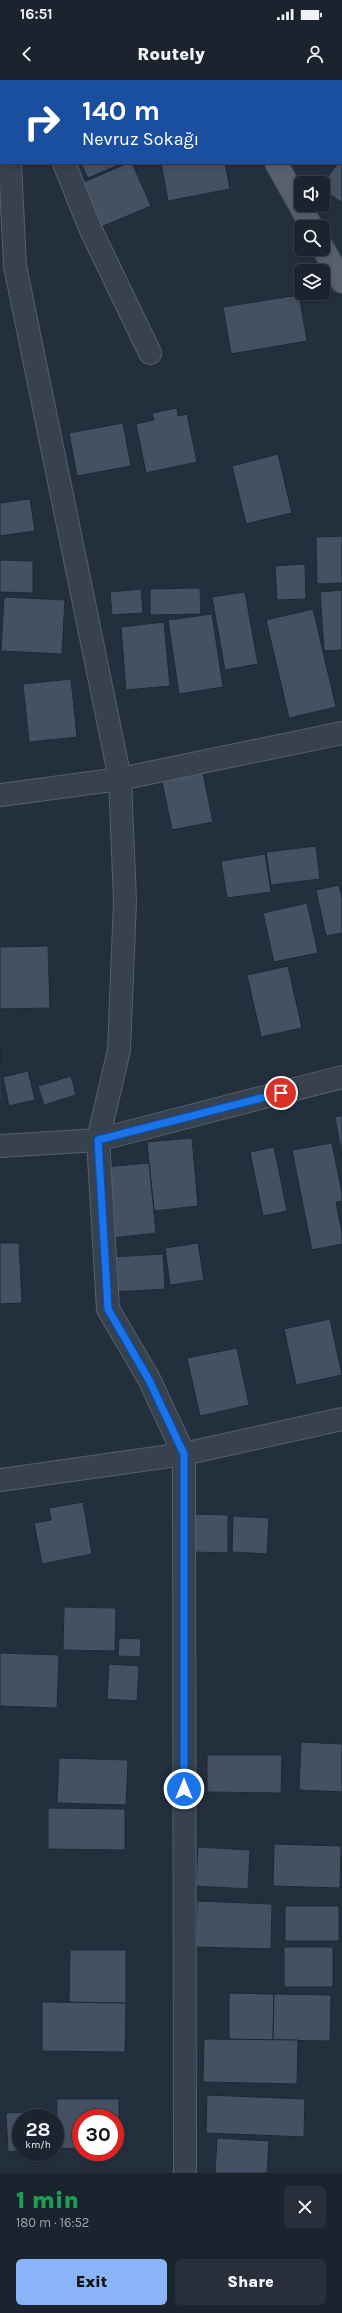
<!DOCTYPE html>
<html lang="en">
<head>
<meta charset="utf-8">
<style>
  body { margin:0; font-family:Karla,sans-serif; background:#282f3a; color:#f1f3f6; height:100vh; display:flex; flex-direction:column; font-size:15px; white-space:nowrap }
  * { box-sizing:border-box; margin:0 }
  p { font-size:13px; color:#a0a4aa }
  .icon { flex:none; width:22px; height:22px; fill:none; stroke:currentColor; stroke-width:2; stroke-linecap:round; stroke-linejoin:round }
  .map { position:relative; height:2093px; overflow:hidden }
  .details { display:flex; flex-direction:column; background:#1b232e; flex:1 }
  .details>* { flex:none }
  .hud { position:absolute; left:0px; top:0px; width:342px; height:84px; box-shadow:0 2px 6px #0003,0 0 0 1px #39404a; background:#1a4fa0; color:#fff; overflow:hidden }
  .buttons { position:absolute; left:294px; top:96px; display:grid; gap:8px }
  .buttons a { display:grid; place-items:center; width:36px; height:36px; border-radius:6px; background:#1b232e; box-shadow:0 2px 6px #0003,0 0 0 1px #39404a; font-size:20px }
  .speed { position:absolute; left:12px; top:2029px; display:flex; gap:8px; font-size:20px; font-weight:700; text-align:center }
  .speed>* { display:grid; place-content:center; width:52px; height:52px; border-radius:50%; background:#1b232e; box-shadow:0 2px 6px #0003,0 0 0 1px #39404a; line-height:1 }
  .speed small { font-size:10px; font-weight:400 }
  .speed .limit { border:6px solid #d22; background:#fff; color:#111 }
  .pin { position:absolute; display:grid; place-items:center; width:34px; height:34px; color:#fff; margin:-17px; border:2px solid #fff; border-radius:50%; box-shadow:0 1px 4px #0007 }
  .me { position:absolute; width:44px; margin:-22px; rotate:0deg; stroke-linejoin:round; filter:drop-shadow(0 0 3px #0008) }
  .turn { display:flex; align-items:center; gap:14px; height:84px; padding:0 16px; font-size:18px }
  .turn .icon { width:52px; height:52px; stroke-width:2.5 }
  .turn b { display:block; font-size:28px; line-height:34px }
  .round { display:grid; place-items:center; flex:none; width:42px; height:42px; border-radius:6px; background:#282f3a }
  .summary { display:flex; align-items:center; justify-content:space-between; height:68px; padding:0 16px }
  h1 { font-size:24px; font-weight:800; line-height:30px; color:#1e9e55 }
  .button { display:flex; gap:8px; margin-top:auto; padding:8px 16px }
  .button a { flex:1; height:46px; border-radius:6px; background:#8ab4f8; color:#111; font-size:16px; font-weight:800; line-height:46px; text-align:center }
  .button a+a { background:#282f3a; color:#f1f3f6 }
  .status { display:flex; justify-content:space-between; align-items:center; height:28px; padding:0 20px; background:#1b232e; direction:ltr }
  .status svg { height:11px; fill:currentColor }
  header { display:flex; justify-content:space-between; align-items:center; height:52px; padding:0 16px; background:#1b232e; font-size:18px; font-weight:800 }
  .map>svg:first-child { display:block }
</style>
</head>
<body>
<div class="status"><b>16:51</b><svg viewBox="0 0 49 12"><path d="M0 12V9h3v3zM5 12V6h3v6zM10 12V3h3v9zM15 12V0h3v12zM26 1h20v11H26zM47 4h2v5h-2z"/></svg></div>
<header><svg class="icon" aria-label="back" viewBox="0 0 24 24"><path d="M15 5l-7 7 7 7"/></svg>Routely<svg class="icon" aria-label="person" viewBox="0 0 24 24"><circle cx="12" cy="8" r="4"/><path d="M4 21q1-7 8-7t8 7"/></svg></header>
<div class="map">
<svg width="342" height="2093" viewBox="0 0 342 2093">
  <rect width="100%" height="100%" fill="#242f3e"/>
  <!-- building -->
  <g fill="#455162" stroke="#1f2835">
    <polygon points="47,0 94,0 95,1 46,1"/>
    <polygon points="153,0 205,0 206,1 154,1"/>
    <polygon points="279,0 342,0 342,44 341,1"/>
    <polygon points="342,78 342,123 323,109 323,103 338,83 341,83"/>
    <polygon points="81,83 123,83 88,98"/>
    <polygon points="128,83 132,83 151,126 101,147 82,103"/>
    <polygon points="161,83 225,83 230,109 168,121"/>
    <polygon points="299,215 307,261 231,274 223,227"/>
    <polygon points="177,328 178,336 187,334 197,382 146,393 136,344 154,340 152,333"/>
    <polygon points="123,343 131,386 77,396 69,353"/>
    <polygon points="278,374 292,433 246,444 232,386"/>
    <polygon points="30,419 35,451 0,456 0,423"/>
    <polygon points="342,456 342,503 317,504 316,457"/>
    <polygon points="0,480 33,481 33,513 0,512"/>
    <polygon points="305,484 306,519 277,520 275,486"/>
    <polygon points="200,508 201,534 150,535 150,509"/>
    <polygon points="141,509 143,533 112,535 110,512"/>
    <polygon points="342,510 342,570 324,571 320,512"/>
    <polygon points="245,512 258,584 225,590 212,517"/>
    <polygon points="4,517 65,520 62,574 1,571"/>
    <polygon points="313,529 336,627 289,638 266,540"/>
    <polygon points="212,534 223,607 179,614 168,540"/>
    <polygon points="164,542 170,606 126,610 121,547"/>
    <polygon points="71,599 77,657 29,662 23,604"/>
    <polygon points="201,684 213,742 172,750 160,692"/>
    <polygon points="316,766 320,799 271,805 266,772"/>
    <polygon points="265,774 271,812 227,818 221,781"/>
    <polygon points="339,805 342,818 342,853 326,856 316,810"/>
    <polygon points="307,823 318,873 274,882 263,833"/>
    <polygon points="48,866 50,928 0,929 0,867"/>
    <polygon points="288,886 302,948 261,957 247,895"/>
    <polygon points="0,967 2,1019 0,1019"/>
    <polygon points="28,991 35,1020 9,1026 3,997"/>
    <polygon points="71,996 76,1015 44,1025 38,1006"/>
    <polygon points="342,1035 342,1076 335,1037"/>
    <polygon points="192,1058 198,1126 154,1131 147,1062"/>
    <polygon points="332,1063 342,1113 342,1121 336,1122 342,1153 342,1164 312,1170 292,1070"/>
    <polygon points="274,1067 287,1131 263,1136 250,1072"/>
    <polygon points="149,1083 156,1153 111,1158 104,1087"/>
    <polygon points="0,1163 19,1163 22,1223 0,1224"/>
    <polygon points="198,1163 204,1200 170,1205 165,1168"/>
    <polygon points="163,1174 165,1209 114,1212 112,1177"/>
    <polygon points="330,1239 342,1295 296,1305 284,1249"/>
    <polygon points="237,1268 249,1325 200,1336 187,1278"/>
    <polygon points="83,1422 92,1474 42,1484 34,1443 51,1440 49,1428"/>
    <polygon points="194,1434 228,1435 228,1473 193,1472"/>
    <polygon points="233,1436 269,1438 267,1474 232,1472"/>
    <polygon points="64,1527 116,1528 115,1571 63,1570"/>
    <polygon points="119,1558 141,1559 140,1577 118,1576"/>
    <polygon points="0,1573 59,1575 57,1628 0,1626"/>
    <polygon points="109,1584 139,1586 137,1621 107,1619"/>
    <polygon points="301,1662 342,1664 342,1712 299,1710"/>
    <polygon points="207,1675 282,1675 281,1713 207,1712"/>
    <polygon points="59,1678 128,1680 126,1725 57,1723"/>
    <polygon points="48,1728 125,1729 125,1770 48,1769"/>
    <polygon points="274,1764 341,1766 340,1808 273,1806"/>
    <polygon points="198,1767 250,1770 248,1809 196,1806"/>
    <polygon points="197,1821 272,1824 271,1869 196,1867"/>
    <rect x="285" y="1826" width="54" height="35"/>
    <rect x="284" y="1867" width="49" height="40"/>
    <polygon points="70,1870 126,1870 126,1923 69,1922"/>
    <polygon points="229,1913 274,1914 273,1960 229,1959"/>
    <polygon points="274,1914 331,1915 330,1961 273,1960"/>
    <polygon points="42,1922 126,1923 125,1972 42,1971"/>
    <polygon points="204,1959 298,1960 297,2004 203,2002"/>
    <polygon points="207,2015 305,2019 304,2057 206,2053"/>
    <polygon points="57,2019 119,2019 119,2069 115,2069 115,2038 81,2038 81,2069 56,2068"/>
    <polygon points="25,2032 25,2038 21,2038 21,2071 8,2072 6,2033"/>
    <polygon points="217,2058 269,2061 267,2093 215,2093"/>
  </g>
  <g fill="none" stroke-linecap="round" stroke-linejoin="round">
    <defs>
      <g id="minor">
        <polyline points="17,1 17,0"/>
        <polyline points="10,83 15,186 120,699 125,821 119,970 98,1060 108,1229 149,1299 184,1374 185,2093"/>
        <polyline points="64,83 90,148 150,273"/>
        <polyline points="0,715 120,699 342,653"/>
        <polyline points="0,1066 98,1060 342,997"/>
        <polyline points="0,1400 184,1374 342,1339"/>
      </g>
      <g id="major">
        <polyline points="230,0 231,1"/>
        <polyline points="276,83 312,147"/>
        <polyline points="323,168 342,202"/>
      </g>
    </defs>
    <!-- minor casing -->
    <use href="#minor" stroke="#565f6c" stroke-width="24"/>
    <!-- major casing -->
    <use href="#major" stroke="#414a57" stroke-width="24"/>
    <!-- minor -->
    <use href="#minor" stroke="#38414e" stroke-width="22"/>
    <!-- major -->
    <use href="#major" stroke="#56606e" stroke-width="22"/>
  </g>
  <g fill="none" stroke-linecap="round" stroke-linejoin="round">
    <defs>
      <polyline id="route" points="184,1709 184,1374 149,1300 108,1229 98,1060 281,1013"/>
    </defs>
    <!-- route casing -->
    <use href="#route" stroke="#114b97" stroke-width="10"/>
    <!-- route -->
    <use href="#route" stroke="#1a73e8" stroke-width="7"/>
  </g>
</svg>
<div class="buttons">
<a><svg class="icon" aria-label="sound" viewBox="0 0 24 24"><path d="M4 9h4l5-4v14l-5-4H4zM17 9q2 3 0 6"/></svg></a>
<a><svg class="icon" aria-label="search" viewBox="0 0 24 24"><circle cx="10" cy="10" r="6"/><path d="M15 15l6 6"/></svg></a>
<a><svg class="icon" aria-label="layers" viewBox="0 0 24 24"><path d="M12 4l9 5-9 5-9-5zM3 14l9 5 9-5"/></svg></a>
</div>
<div class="speed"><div>28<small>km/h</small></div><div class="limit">30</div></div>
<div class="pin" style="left:281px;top:1013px;background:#d93025"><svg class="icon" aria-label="arrive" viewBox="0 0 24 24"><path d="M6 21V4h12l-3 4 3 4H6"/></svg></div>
<svg class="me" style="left:184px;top:1709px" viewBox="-20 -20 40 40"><circle r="17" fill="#1a73e8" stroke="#fff" stroke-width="3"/><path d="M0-11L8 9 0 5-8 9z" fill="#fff"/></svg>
<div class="hud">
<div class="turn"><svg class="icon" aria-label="right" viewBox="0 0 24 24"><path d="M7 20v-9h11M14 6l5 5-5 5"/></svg><div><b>140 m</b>Nevruz Sokağı</div></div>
</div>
</div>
<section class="details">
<div class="summary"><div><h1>1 min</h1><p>180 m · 16:52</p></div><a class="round"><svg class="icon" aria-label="close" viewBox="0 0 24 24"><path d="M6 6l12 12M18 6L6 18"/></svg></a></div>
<div class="button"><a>Exit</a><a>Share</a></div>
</section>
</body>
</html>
